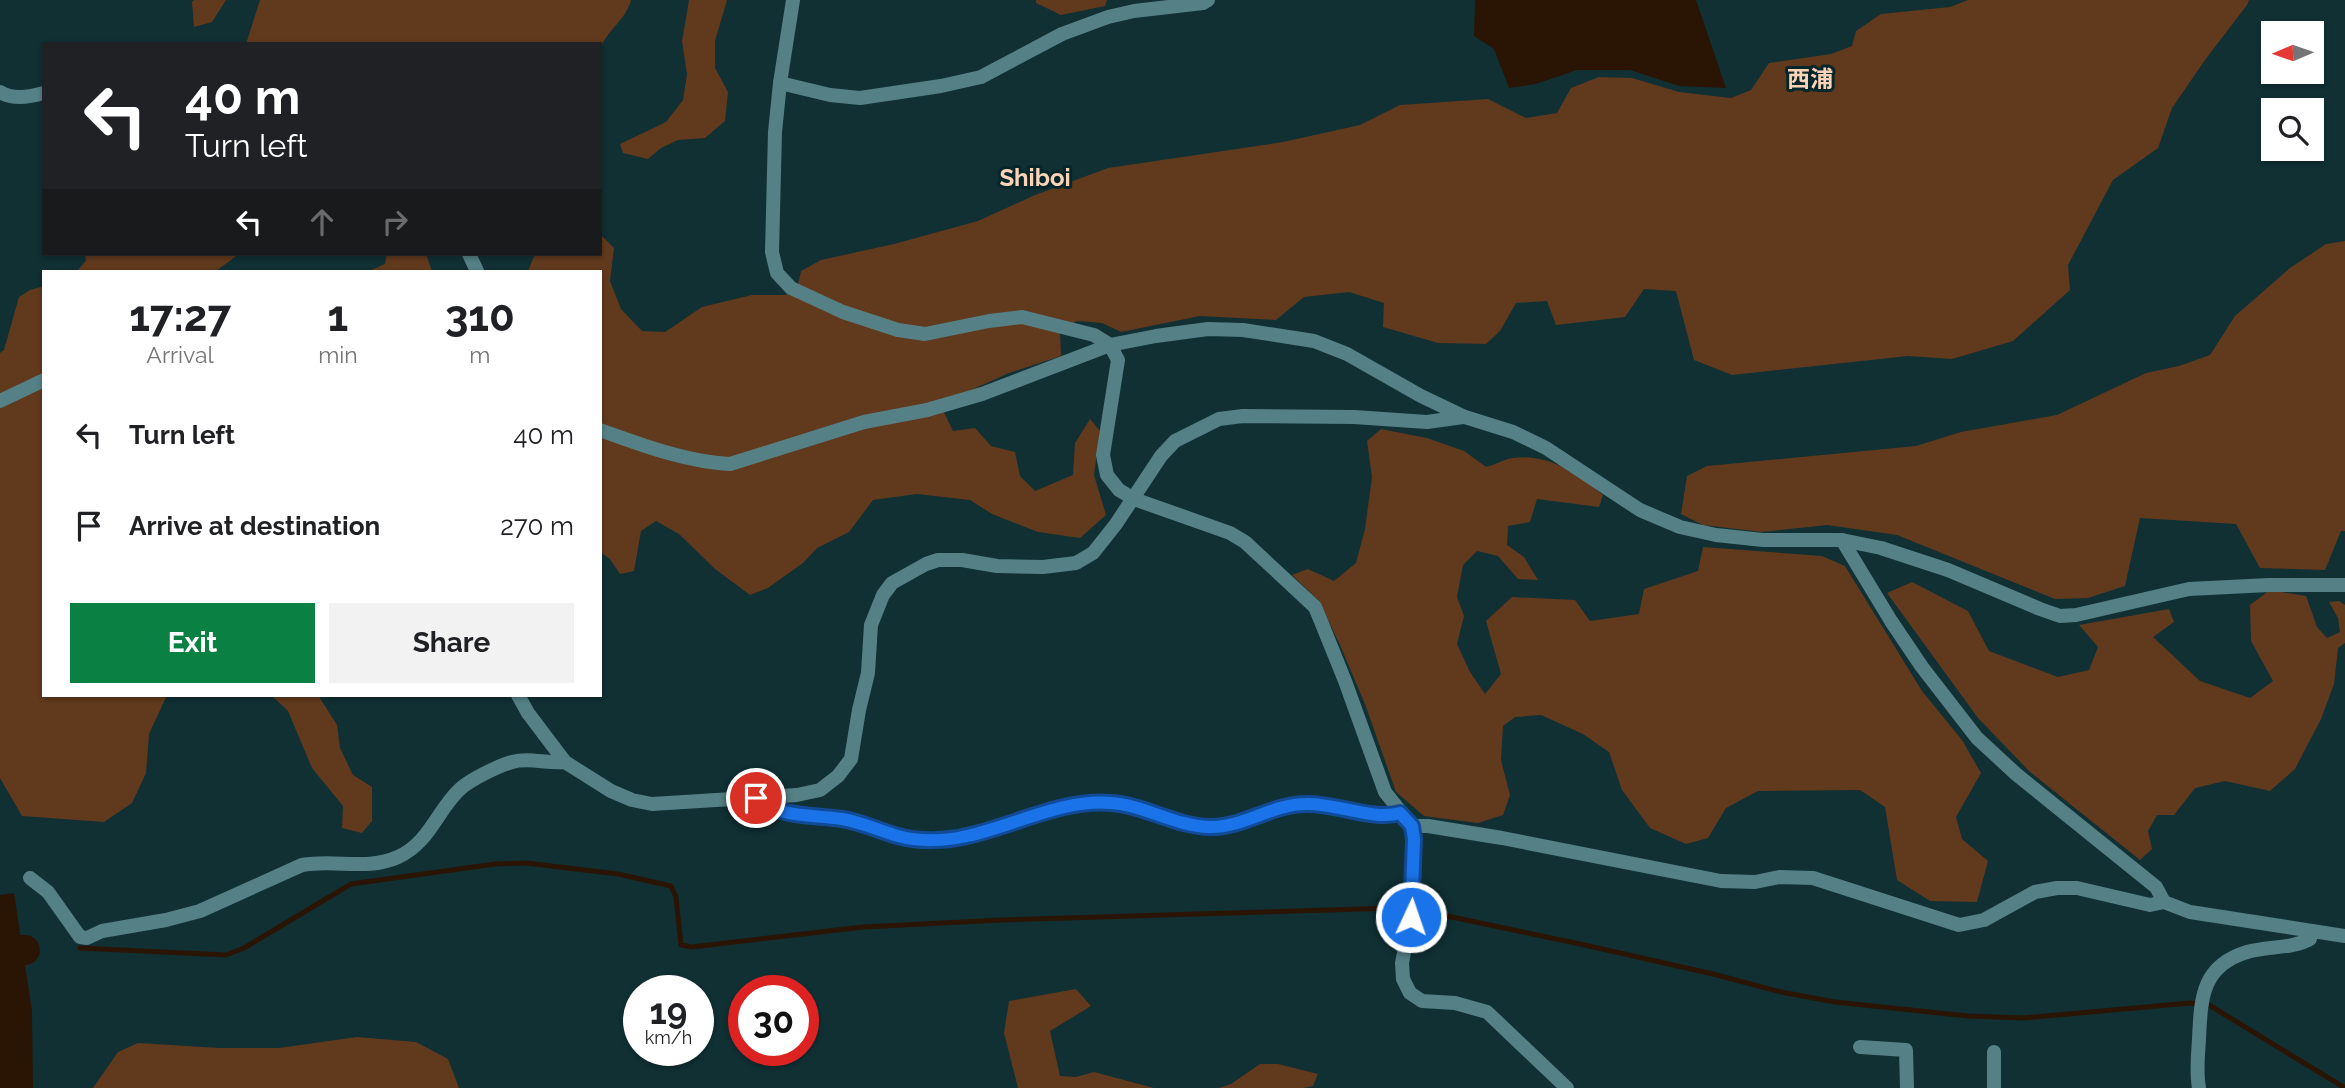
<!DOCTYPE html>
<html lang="en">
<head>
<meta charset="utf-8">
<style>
  body { margin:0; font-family:Raleway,"Noto Sans JP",sans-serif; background:#f2f2f2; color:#202124; height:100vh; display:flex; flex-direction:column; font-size:26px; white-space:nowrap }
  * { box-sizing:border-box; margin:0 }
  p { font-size:23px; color:#757577 }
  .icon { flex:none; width:38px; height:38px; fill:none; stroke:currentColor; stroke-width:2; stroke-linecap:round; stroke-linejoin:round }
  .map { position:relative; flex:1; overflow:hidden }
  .side { position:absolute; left:42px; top:270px; width:560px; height:427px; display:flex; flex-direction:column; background:#fff; border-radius:0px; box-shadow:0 2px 5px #0004 }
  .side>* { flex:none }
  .top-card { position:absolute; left:42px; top:42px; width:560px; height:214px; border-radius:0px; box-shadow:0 2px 5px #0004; background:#202124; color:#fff; overflow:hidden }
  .needle { width:46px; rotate:268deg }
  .fabs { position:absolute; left:2261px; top:21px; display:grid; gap:14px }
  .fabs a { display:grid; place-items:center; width:63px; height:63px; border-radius:0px; background:#fff; box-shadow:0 2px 5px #0004; font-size:35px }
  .speed { position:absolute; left:623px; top:975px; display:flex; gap:14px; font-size:35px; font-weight:700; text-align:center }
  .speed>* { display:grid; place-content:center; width:91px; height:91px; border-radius:50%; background:#fff; box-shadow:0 2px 5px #0004; line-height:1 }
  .speed small { font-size:18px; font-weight:400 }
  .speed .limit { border:10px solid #d22; background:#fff; color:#111 }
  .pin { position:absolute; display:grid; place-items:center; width:60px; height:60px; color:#fff; margin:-30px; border:4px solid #fff; border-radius:50%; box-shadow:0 2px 7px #0007 }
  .me { position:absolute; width:77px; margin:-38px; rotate:3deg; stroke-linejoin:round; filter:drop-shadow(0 0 5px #0008) }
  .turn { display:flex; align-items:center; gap:24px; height:147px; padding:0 28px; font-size:32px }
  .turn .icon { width:91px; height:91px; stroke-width:2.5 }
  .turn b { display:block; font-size:49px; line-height:60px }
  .lanes { display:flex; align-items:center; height:66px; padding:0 28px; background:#0003; justify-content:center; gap:35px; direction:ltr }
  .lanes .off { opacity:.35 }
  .eta { display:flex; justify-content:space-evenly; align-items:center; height:119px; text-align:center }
  .eta b { font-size:42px; font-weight:700; line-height:49px }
  .action { display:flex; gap:14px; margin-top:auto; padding:14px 28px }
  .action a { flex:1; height:80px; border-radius:0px; background:#0b8043; color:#fff; font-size:28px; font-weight:700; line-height:80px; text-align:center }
  .action a+a { background:#f2f2f2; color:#202124 }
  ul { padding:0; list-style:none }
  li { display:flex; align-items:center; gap:21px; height:91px; padding:0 28px }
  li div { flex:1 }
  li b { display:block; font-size:26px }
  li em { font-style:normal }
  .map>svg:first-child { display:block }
</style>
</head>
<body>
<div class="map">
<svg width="2345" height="1088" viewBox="0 0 2345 1088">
  <rect width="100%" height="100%" fill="#103034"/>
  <!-- green -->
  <g fill="#61391d">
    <polygon points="194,0 226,0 212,22 194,27 192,2"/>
    <path d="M260,0h371c-5,20 -24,30 -31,49v-5h-354z"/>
    <polygon points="689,0 727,0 715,41 715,68 728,92 725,121 705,138 678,140 661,148 648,159 623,153 620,144 666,122 683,100 687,74 682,41"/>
    <polygon points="1036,0 1107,0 1105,6 1061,15 1036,3"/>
    <polygon points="1968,0 2249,0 2247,5 2205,60 2172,108 2158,148 2113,180 2068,265 2070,290 2013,341 1952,359 1908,356 1732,375 1694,360 1676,291 1644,289 1625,317 1556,325 1547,301 1516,303 1500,331 1486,344 1438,343 1383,327 1384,303 1349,292 1304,297 1276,320 1200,316 1121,332 1102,323 1077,321 1060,331 1061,356 1009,373 940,404 953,431 975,428 991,446 1015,452 1020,476 1035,491 1073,475 1075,443 1090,419 1100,431 1094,475 1106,515 1080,538 1038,532 992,514 970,500 917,494 873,500 849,532 817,548 803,563 768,588 750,595 715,569 679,534 656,521 641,531 634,571 620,574 610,559 600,552 600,271 528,271 535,254 600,254 600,234 614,248 610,281 621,309 642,331 665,332 702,307 752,295 785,295 797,289 801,271 821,260 894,244 978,221 1035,195 1108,168 1283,142 1360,125 1400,105 1488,99 1526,118 1557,113 1571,88 1599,77 1632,78 1679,92 1731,98 1751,90 1769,63 1831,54 1852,46 1856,31 1881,14 1950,7"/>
    <polygon points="2345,241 2345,531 2341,531 2325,570 2260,568 2236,524 2140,518 2125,586 2088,598 2055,599 1897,535 1827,525 1762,532 1703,525 1681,514 1687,476 1707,466 1916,446 1961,432 2057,415 2146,373 2179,366 2210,355 2235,316 2290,268 2326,244"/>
    <polygon points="85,254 239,254 216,271 77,271 86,261"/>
    <polygon points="387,254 426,254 432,271 369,271 385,264"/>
    <polygon points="44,286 44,695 167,695 149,734 146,773 132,803 104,822 22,816 0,778 0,353 4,350 19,297 30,290"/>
    <path d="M1381,429l46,9 37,13 22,16c9,-2 18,-8 27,-9 36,-5 64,16 90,37l-4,12 -62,-8 -7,23 -22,4 -1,19 17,12 14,23 -20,-1 -20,-23 -21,-5 -14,14 -6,32 7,19 -7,28 13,28 15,22 16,-20 -15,-53 26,-24 63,3 15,21 49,-7 5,-25 54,-18 5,-24 119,9 23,10 77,125 40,49 19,33 -25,44 6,22 26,22 -11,41 -47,-1 -33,-21 -12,-73 -25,-17 -102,1 -32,17 -18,30 -22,6 -36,-16 -28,-38 -13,-38 -26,-18 -42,-19 -26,2 -12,9 -2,34 9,35 -7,20 -25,8 -54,-7 -28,-24 -31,-88 -25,-59 -21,-44 -27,-26 16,-6 26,12 22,-18 9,-34 7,-52 -5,-36z"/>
    <polygon points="1912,582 1968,611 1989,651 2058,677 2089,670 2098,647 2079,625 2169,609 2174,622 2153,637 2200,681 2250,698 2273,681 2251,641 2250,605 2270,590 2306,596 2317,627 2327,638 2340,632 2338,618 2329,602 2339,601 2345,605 2345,643 2338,648 2334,684 2321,719 2295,769 2270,791 2225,781 2195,788 2174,815 2157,815 2148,831 2152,849 2140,860 2029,771 1978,718 1887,593"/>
    <polygon points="271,695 318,695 337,725 340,748 353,775 372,787 372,821 362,833 342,828 343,806 312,768 288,711"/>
    <polygon points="1076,989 1091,1006 1050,1031 1060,1076 1076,1077 1094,1072 1154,1088 1018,1088 1004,1033 1009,1001"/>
    <polygon points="357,1037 416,1042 448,1059 459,1088 93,1088 118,1052 138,1043 219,1048 279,1048"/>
    <polygon points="1260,1064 1278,1064 1318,1074 1313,1086 1304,1088 1219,1088 1231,1084"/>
  </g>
  <!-- water -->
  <g fill="#2a1505">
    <polygon points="1475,0 1696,0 1726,88 1679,86 1630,70 1577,70 1536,84 1509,88 1494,49 1474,36"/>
    <polygon points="14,893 32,1011 33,1088 0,1088 0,895"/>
  </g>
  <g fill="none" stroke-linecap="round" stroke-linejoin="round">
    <!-- stream -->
    <g stroke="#2a1505" stroke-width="5">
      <polyline points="80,948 226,955 244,948 351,884 495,864 526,863 618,874 671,886 676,897 681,945 692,947 863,927 1002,920 1393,908 1428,912 1580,944 1713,974 1781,992 1835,1002 1968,1016 2024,1018 2190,1003 2209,1005 2345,1088"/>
      <polyline points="25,950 35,949"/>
    </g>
    <!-- river -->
    <polyline stroke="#2a1505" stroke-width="30" points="0,953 25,950"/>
    <!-- street -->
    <g stroke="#548086" stroke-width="14">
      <polyline points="793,0 780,83 775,132 772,252 777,273 791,288 843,312 898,330 925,334 989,321 1022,317 1094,335 1110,345 1118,360 1103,455 1107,475 1119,490 1134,499 1230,533 1245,542 1315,607 1320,619 1345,681 1385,792 1412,826 1414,839 1413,906 1402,963 1403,979 1410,993 1422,1001 1455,1003 1487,1012 1567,1088"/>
      <polyline points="780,83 830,95 860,98 941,86 981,77 1062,34 1108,17 1134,11 1203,3 1208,0"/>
      <path d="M0,92c13,8 30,5 44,1"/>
      <polyline points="469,254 477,271"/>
      <polyline points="0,401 44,380"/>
      <path d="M600,430c42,15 86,32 130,34l134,-42 63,-12 55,-16 128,-49 46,-9 52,-7 35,1 71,11 33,13 74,42 44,21 48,15 33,16 94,62 40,17 36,8 47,5h79l39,8 67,22 92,39 20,7 16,-1 113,-26 80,-4h76"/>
      <polyline points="1842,540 1891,621 1922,667 1977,738 2016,774 2156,887 2164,902 2190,912 2345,936"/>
      <polyline points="518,695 528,713 565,762 611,791 632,800 652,804 797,795 820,790 838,776 851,759 859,710 868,673 871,625 883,595 892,583 926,564 938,560 962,560 997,566 1043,567 1076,563 1093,553 1116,524 1161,456 1175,441 1219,419 1243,416 1354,417 1427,422 1463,417"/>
      <path d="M756,798c28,21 54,16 86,21 19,3 37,12 56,17 21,6 48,5 68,0 48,-10 95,-37 145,-33 33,2 64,23 98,24 34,1 63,-23 97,-23 29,-1 68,18 94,9"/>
      <polyline points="1412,826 1428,826 1502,838 1721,881 1755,882 1779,877 1813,878 1959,925 1984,920 2035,892 2057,888 2077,888 2150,905 2164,902"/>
      <path d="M30,878l18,14 32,45 7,1 15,-7 64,-11 34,-9 102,-46c33,-6 65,6 96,-8 31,-14 39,-46 61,-67 10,-10 39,-24 53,-28 18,-5 34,2 53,0"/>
      <polyline points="1860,1047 1906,1050 1907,1088"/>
      <polyline points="1994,1052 1994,1088"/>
      <path d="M2199,1088c-3,-16 -1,-33 0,-49 2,-40 2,-73 48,-87 21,-6 44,-3 63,-13l1,-8"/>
    </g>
  </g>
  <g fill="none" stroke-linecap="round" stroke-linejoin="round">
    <defs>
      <path id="route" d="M756,798c28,21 54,16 86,21 20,3 37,12 56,17 21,6 48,5 69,0 47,-10 94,-37 144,-33 33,2 64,23 98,24 34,1 63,-23 97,-23 29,-1 68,17 94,9l12,13 2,13 -3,78"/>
    </defs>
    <!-- route casing -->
    <use href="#route" stroke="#114b97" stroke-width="18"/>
    <!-- route -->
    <use href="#route" stroke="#1a73e8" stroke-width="12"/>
  </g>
  <g text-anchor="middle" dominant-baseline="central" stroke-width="6" stroke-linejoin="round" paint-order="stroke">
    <!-- neighbourhood labels -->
    <g font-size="23" font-weight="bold" fill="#fdd3b8" stroke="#05262a">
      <text x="1810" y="78">西浦</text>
    </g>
    <!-- quarter labels -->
    <g font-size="24" font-weight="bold" fill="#fdd3b8" stroke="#05262a">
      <text x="1035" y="177">Shiboi</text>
    </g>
  </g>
</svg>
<div class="fabs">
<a><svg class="needle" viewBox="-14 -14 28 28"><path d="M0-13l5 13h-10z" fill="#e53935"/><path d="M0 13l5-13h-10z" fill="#757577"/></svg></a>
<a><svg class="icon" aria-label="search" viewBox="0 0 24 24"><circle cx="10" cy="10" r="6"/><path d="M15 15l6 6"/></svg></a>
</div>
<div class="speed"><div>19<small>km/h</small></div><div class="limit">30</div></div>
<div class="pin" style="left:756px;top:798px;background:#d93025"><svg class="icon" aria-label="arrive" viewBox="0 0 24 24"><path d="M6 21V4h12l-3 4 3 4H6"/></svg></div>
<svg class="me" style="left:1411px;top:917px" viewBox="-20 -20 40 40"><circle r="17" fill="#1a73e8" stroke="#fff" stroke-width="3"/><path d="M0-11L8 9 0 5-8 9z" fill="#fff"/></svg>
<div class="top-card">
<div class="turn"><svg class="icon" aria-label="left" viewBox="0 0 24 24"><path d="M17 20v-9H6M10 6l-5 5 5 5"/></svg><div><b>40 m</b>Turn left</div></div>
<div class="lanes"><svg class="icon" aria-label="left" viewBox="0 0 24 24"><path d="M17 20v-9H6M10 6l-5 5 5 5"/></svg><svg class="icon off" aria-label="ahead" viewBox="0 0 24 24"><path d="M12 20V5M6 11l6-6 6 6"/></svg><svg class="icon off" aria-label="right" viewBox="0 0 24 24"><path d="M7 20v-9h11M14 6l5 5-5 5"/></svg></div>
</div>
<section class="side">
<div class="eta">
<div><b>17:27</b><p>Arrival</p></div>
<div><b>1</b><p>min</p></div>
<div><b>310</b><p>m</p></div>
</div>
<ul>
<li><svg class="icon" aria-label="left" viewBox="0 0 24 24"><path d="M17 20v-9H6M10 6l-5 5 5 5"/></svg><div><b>Turn left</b></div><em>40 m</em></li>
<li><svg class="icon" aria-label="arrive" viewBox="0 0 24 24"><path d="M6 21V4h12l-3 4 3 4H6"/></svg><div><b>Arrive at destination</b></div><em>270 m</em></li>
</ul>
<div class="action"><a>Exit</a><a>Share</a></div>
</section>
</div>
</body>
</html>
